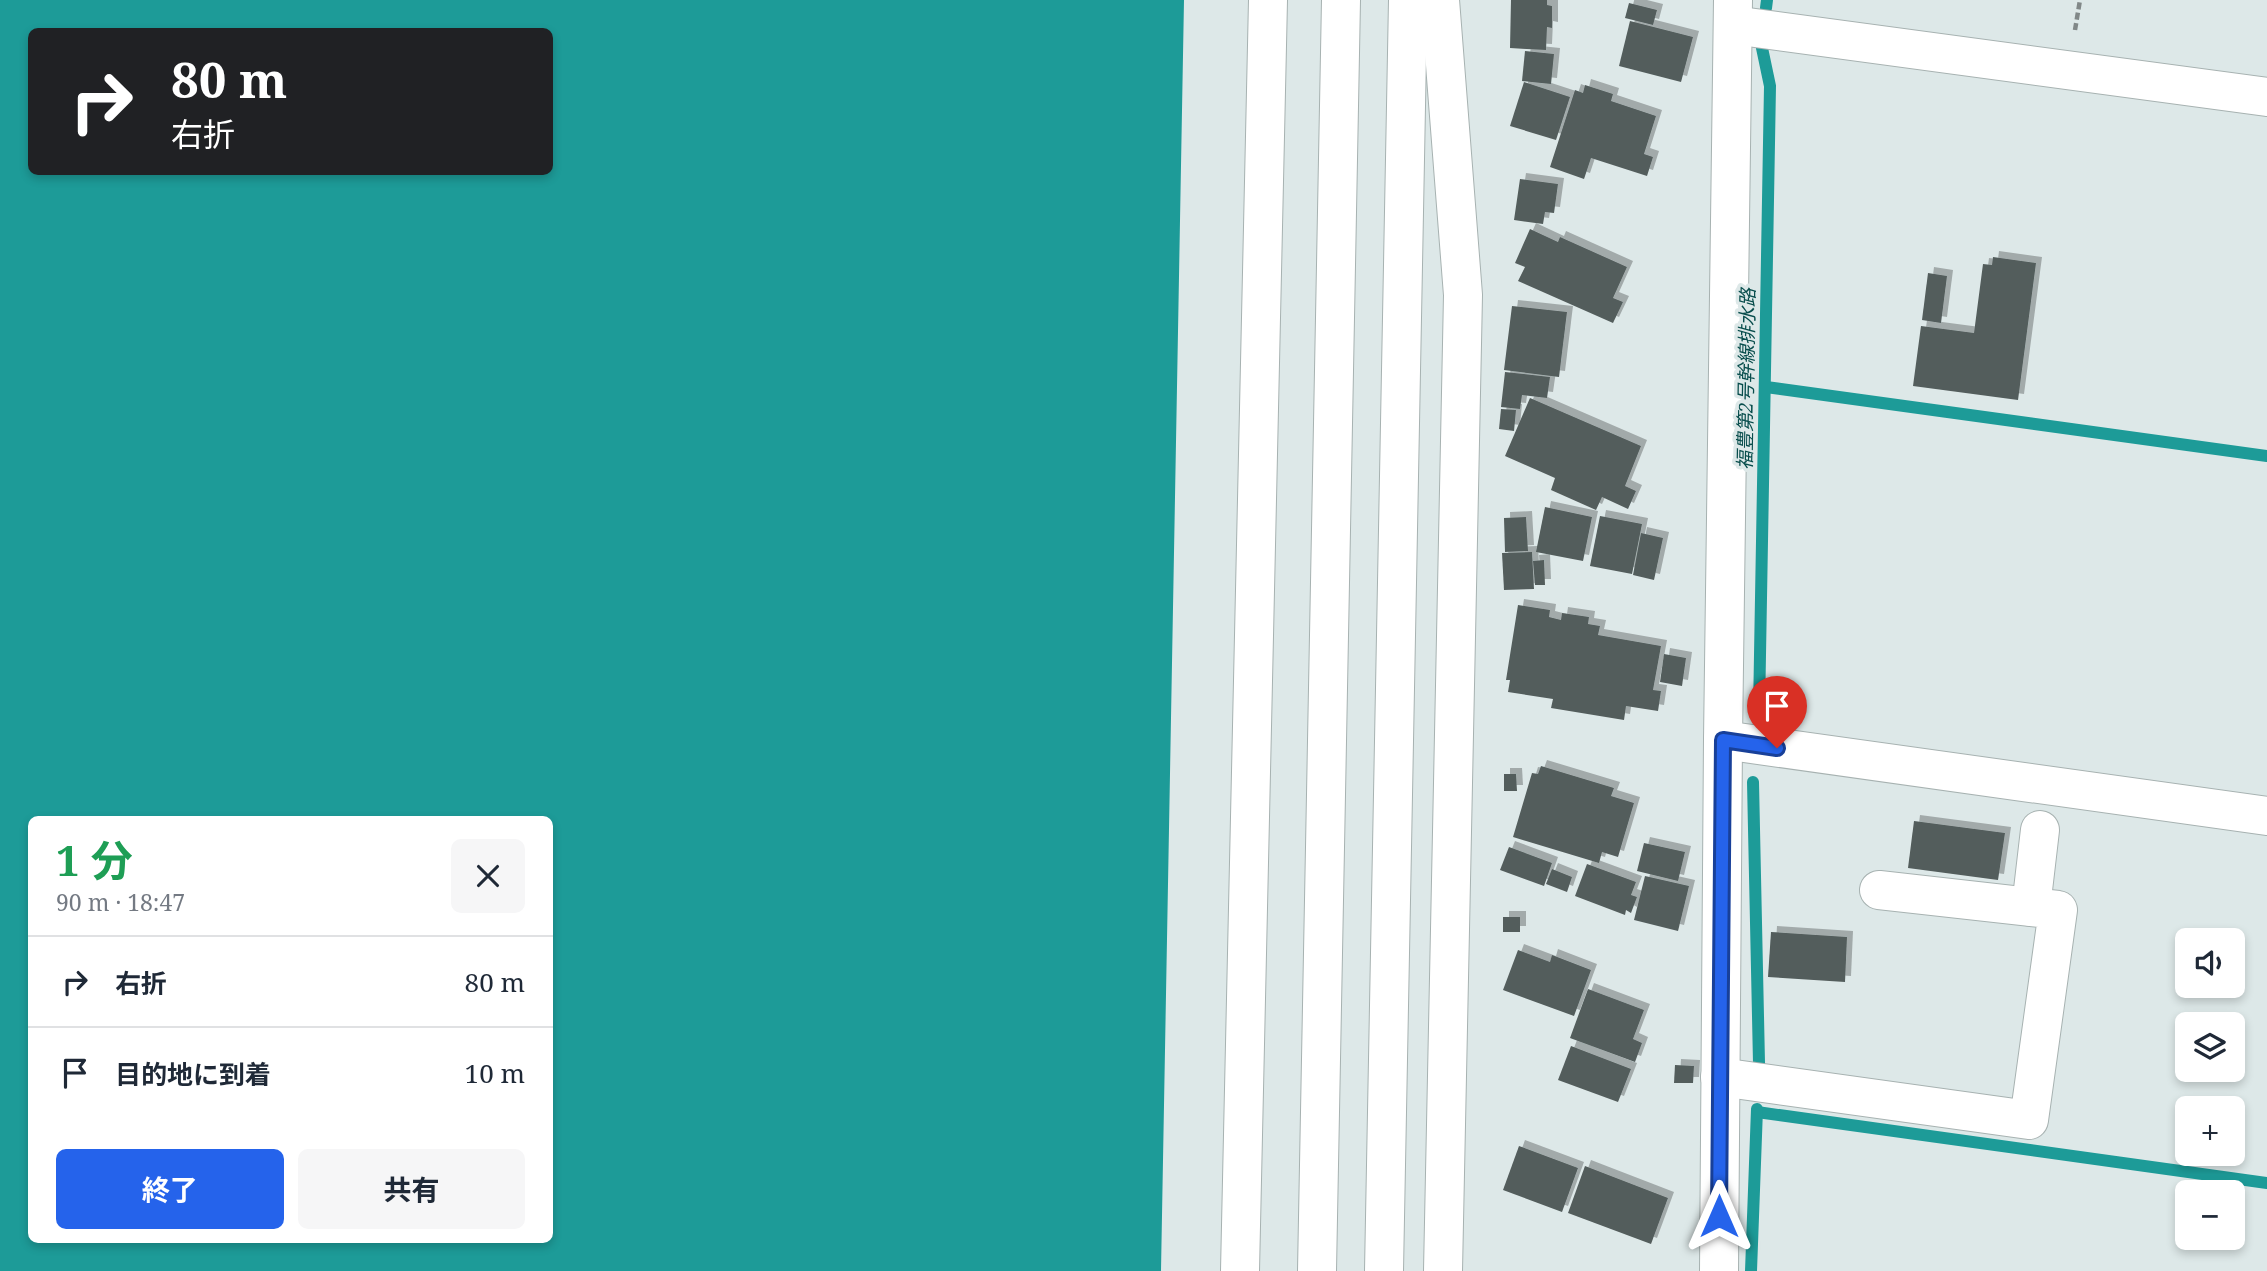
<!DOCTYPE html>
<html lang="ja">
<head>
<meta charset="utf-8">
<style>
  body { margin:0; font-family:"Noto Serif","Noto Sans JP",serif; background:#f6f6f7; color:#1f2937; height:100vh; display:flex; flex-direction:column; font-size:26px; white-space:nowrap }
  * { box-sizing:border-box; margin:0 }
  p { font-size:23px; color:#747a83 }
  .icon { flex:none; width:38px; height:38px; fill:none; stroke:currentColor; stroke-width:2; stroke-linecap:round; stroke-linejoin:round }
  .map { position:relative; flex:1; overflow:hidden }
  .details { position:absolute; left:28px; top:816px; width:525px; height:427px; display:flex; flex-direction:column; background:#fff; border-radius:10px; box-shadow:0 4px 10px #0003 }
  .details>* { flex:none }
  .top-card { position:absolute; left:28px; top:28px; width:525px; height:147px; border-radius:10px; box-shadow:0 4px 10px #0003; background:#202124; color:#fff; overflow:hidden }
  .fabs { position:absolute; left:2175px; top:928px; display:grid; gap:14px }
  .fabs a { display:grid; place-items:center; width:70px; height:70px; border-radius:10px; background:#fff; box-shadow:0 4px 10px #0003; font-size:35px }
  .pin { position:absolute; display:grid; place-items:center; width:60px; height:60px; color:#fff; margin:-72px -30px; border-radius:50% 50% 50% 0; rotate:-45deg; box-shadow:0 0 7px #0007 }
  .pin .icon { rotate:45deg }
  .me { position:absolute; width:77px; margin:-38px; rotate:0deg; stroke-linejoin:round; filter:drop-shadow(0 0 5px #0008) }
  .turn { display:flex; align-items:center; gap:24px; height:147px; padding:0 28px; font-size:32px }
  .turn .icon { width:91px; height:91px; stroke-width:2.5 }
  .turn b { display:block; font-size:49px; line-height:60px }
  .round { display:grid; place-items:center; flex:none; width:74px; height:74px; border-radius:10px; background:#f6f6f7 }
  .headline { display:flex; align-items:center; justify-content:space-between; height:119px; padding:0 28px }
  h1 { font-size:42px; font-weight:700; line-height:52px; color:#1e9e55 }
  .action { display:flex; gap:14px; margin-top:auto; padding:14px 28px }
  .action a { flex:1; height:80px; border-radius:10px; background:#2563eb; color:#fff; font-size:28px; font-weight:700; line-height:80px; text-align:center }
  .action a+a { background:#f6f6f7; color:#1f2937 }
  ul { padding:0; list-style:none }
  li { display:flex; align-items:center; gap:21px; height:91px; padding:0 28px; border-top:2px solid #e0e1e3 }
  li div { flex:1 }
  li b { display:block; font-size:26px }
  li em { font-style:normal }
  .map>svg:first-child { display:block }
</style>
</head>
<body>
<div class="map">
<svg width="2267" height="1271" viewBox="0 0 2267 1271">
  <defs>
    <filter id="shadow"><feDropShadow dx="6" dy="-6" stdDeviation="0" flood-color="#0004"/></filter>
  </defs>
  <rect width="100%" height="100%" fill="#dde8e8"/>
  <!-- water -->
  <path fill="#1d9b98" fill-rule="evenodd" d="M0,0h1184l-23,1271h-1161zM32,32h518v140h-518zM32,819h518v420h-518z"/>
  <g fill="none" stroke-linecap="round" stroke-linejoin="round">
    <!-- stream -->
    <g stroke="#1d9b98" stroke-width="12">
      <polyline points="1766,8 1767,0"/>
      <polyline points="1766,387 2267,456"/>
      <polyline points="1759,712 1770,86 1762,48"/>
      <polyline points="1753,782 1759,1063"/>
      <polyline points="1757,1112 2267,1183"/>
      <polyline points="1751,1271 1757,1109"/>
    </g>
  </g>
  <!-- building -->
  <g fill="#535d5c" filter="url(#shadow)">
    <polygon points="1511,0 1547,0 1547,5 1552,6 1552,28 1547,27 1546,50 1510,48"/>
    <polygon points="1629,3 1657,10 1653,25 1625,18"/>
    <polygon points="1630,21 1693,37 1681,82 1619,66"/>
    <polygon points="1525,51 1554,54 1551,84 1522,81"/>
    <polygon points="1524,82 1570,97 1556,140 1510,126"/>
    <polygon points="1585,85 1613,94 1611,101 1656,116 1644,154 1653,157 1647,176 1591,158 1584,179 1550,167 1575,90 1583,93"/>
    <polygon points="1520,179 1558,184 1554,213 1545,212 1543,224 1514,220"/>
    <polygon points="1530,229 1558,242 1560,237 1627,267 1613,298 1623,302 1613,323 1518,281 1525,267 1515,263"/>
    <polygon points="1993,257 2036,263 2018,400 1913,386 1921,326 1974,333 1983,264 1992,265"/>
    <polygon points="1928,273 1947,276 1941,323 1922,320"/>
    <polygon points="1512,306 1567,312 1559,377 1504,370"/>
    <polygon points="1505,372 1550,377 1547,398 1522,395 1520,409 1501,407"/>
    <polygon points="1530,398 1641,446 1625,486 1636,491 1628,509 1602,497 1596,510 1551,490 1555,478 1505,456"/>
    <polygon points="1501,409 1516,410 1514,431 1499,429"/>
    <polygon points="1545,507 1592,517 1583,561 1536,552"/>
    <polygon points="1600,516 1642,524 1632,574 1590,566"/>
    <polygon points="1526,517 1528,551 1505,552 1504,518"/>
    <polygon points="1641,533 1663,538 1654,580 1633,575"/>
    <polygon points="1532,552 1534,589 1504,590 1502,553"/>
    <polygon points="1544,560 1545,585 1535,585 1533,561"/>
    <polygon points="1518,605 1550,610 1549,617 1561,620 1562,613 1589,617 1588,624 1600,626 1598,635 1661,646 1653,690 1661,691 1658,711 1626,706 1624,720 1551,708 1553,699 1508,692 1510,680 1506,680"/>
    <polygon points="1664,654 1686,658 1682,686 1660,682"/>
    <polygon points="1541,766 1614,788 1611,796 1634,803 1618,857 1602,852 1599,863 1513,837 1532,773 1538,774"/>
    <polygon points="1504,774 1516,774 1517,791 1504,791"/>
    <polygon points="1914,821 2005,833 1998,880 1908,868"/>
    <polygon points="1644,843 1685,852 1678,881 1637,871"/>
    <polygon points="1509,847 1552,863 1544,886 1500,870"/>
    <polygon points="1587,864 1636,882 1631,895 1637,897 1631,913 1626,910 1625,915 1575,896"/>
    <polygon points="1552,869 1572,877 1567,892 1546,884"/>
    <polygon points="1645,876 1689,886 1678,931 1634,920"/>
    <rect x="1503" y="917" width="17" height="15"/>
    <polygon points="1771,932 1847,937 1845,982 1768,977"/>
    <polygon points="1518,950 1550,962 1552,955 1591,970 1574,1016 1503,990"/>
    <polygon points="1588,989 1644,1010 1633,1039 1642,1043 1635,1062 1570,1038"/>
    <polygon points="1571,1046 1631,1069 1618,1102 1558,1080"/>
    <polygon points="1675,1065 1694,1066 1693,1083 1674,1083"/>
    <polygon points="1519,1146 1578,1168 1562,1212 1503,1190"/>
    <polygon points="1585,1166 1668,1198 1651,1244 1568,1213"/>
  </g>
  <g fill="none" stroke-linecap="round" stroke-linejoin="round">
    <defs>
      <g id="minor">
        <polyline points="1440,0 1463,295 1443,1271"/>
        <polyline points="1733,25 2267,97"/>
        <polyline points="1723,740 2267,816"/>
        <polyline points="2031,907 2040,830"/>
        <polyline points="1720,1077 2029,1120 2058,910 1879,890"/>
        <polyline points="1240,1271 1268,0"/>
        <polyline points="1317,1271 1341,0"/>
        <polyline points="1384,1271 1408,0"/>
        <polyline points="1719,1271 1723,740 1733,0"/>
      </g>
    </defs>
    <!-- minor casing -->
    <use href="#minor" stroke="#a7b2b1" stroke-width="40"/>
    <!-- path -->
    <polyline stroke="#818888" stroke-width="4.5" stroke-dasharray="7 3.5" stroke-linecap="butt" points="2075,30 2080,0"/>
    <!-- minor -->
    <use href="#minor" stroke="#fff" stroke-width="38"/>
  </g>
  <g fill="none" stroke-linecap="round" stroke-linejoin="round">
    <defs>
      <polyline id="route" points="1719,1216 1723,740 1777,748"/>
    </defs>
    <!-- route casing -->
    <use href="#route" stroke="#184099" stroke-width="18"/>
    <!-- route -->
    <use href="#route" stroke="#2563eb" stroke-width="12"/>
  </g>
  <g text-anchor="middle" dominant-baseline="central" stroke-width="7" stroke-linejoin="round" paint-order="stroke">
    <!-- water labels -->
    <g font-size="19" font-style="italic" fill="#084d4c" stroke="#dde8e8">
      <text transform="translate(1746 379) rotate(-89)">福豊第2号幹線排水路</text>
    </g>
  </g>
</svg>
<div class="fabs">
<a><svg class="icon" aria-label="sound" viewBox="0 0 24 24"><path d="M4 9h4l5-4v14l-5-4H4zM17 9q2 3 0 6"/></svg></a>
<a><svg class="icon" aria-label="layers" viewBox="0 0 24 24"><path d="M12 4l9 5-9 5-9-5zM3 14l9 5 9-5"/></svg></a>
<a>+</a>
<a>−</a>
</div>
<div class="pin" style="left:1777px;top:748px;background:#d93025"><svg class="icon" aria-label="arrive" viewBox="0 0 24 24"><path d="M6 21V4h12l-3 4 3 4H6"/></svg></div>
<svg class="me" style="left:1719px;top:1216px" viewBox="-20 -20 40 40"><path d="M0-17L14 15 0 8-14 15z" fill="#2563eb" stroke="#fff" stroke-width="4"/></svg>
<div class="top-card">
<div class="turn"><svg class="icon" aria-label="right" viewBox="0 0 24 24"><path d="M7 20v-9h11M14 6l5 5-5 5"/></svg><div><b>80 m</b>右折</div></div>
</div>
<section class="details">
<div class="headline"><div><h1>1 分</h1><p>90 m · 18:47</p></div><a class="round"><svg class="icon" aria-label="close" viewBox="0 0 24 24"><path d="M6 6l12 12M18 6L6 18"/></svg></a></div>
<ul>
<li><svg class="icon" aria-label="right" viewBox="0 0 24 24"><path d="M7 20v-9h11M14 6l5 5-5 5"/></svg><div><b>右折</b></div><em>80 m</em></li>
<li><svg class="icon" aria-label="arrive" viewBox="0 0 24 24"><path d="M6 21V4h12l-3 4 3 4H6"/></svg><div><b>目的地に到着</b></div><em>10 m</em></li>
</ul>
<div class="action"><a>終了</a><a>共有</a></div>
</section>
</div>
</body>
</html>
